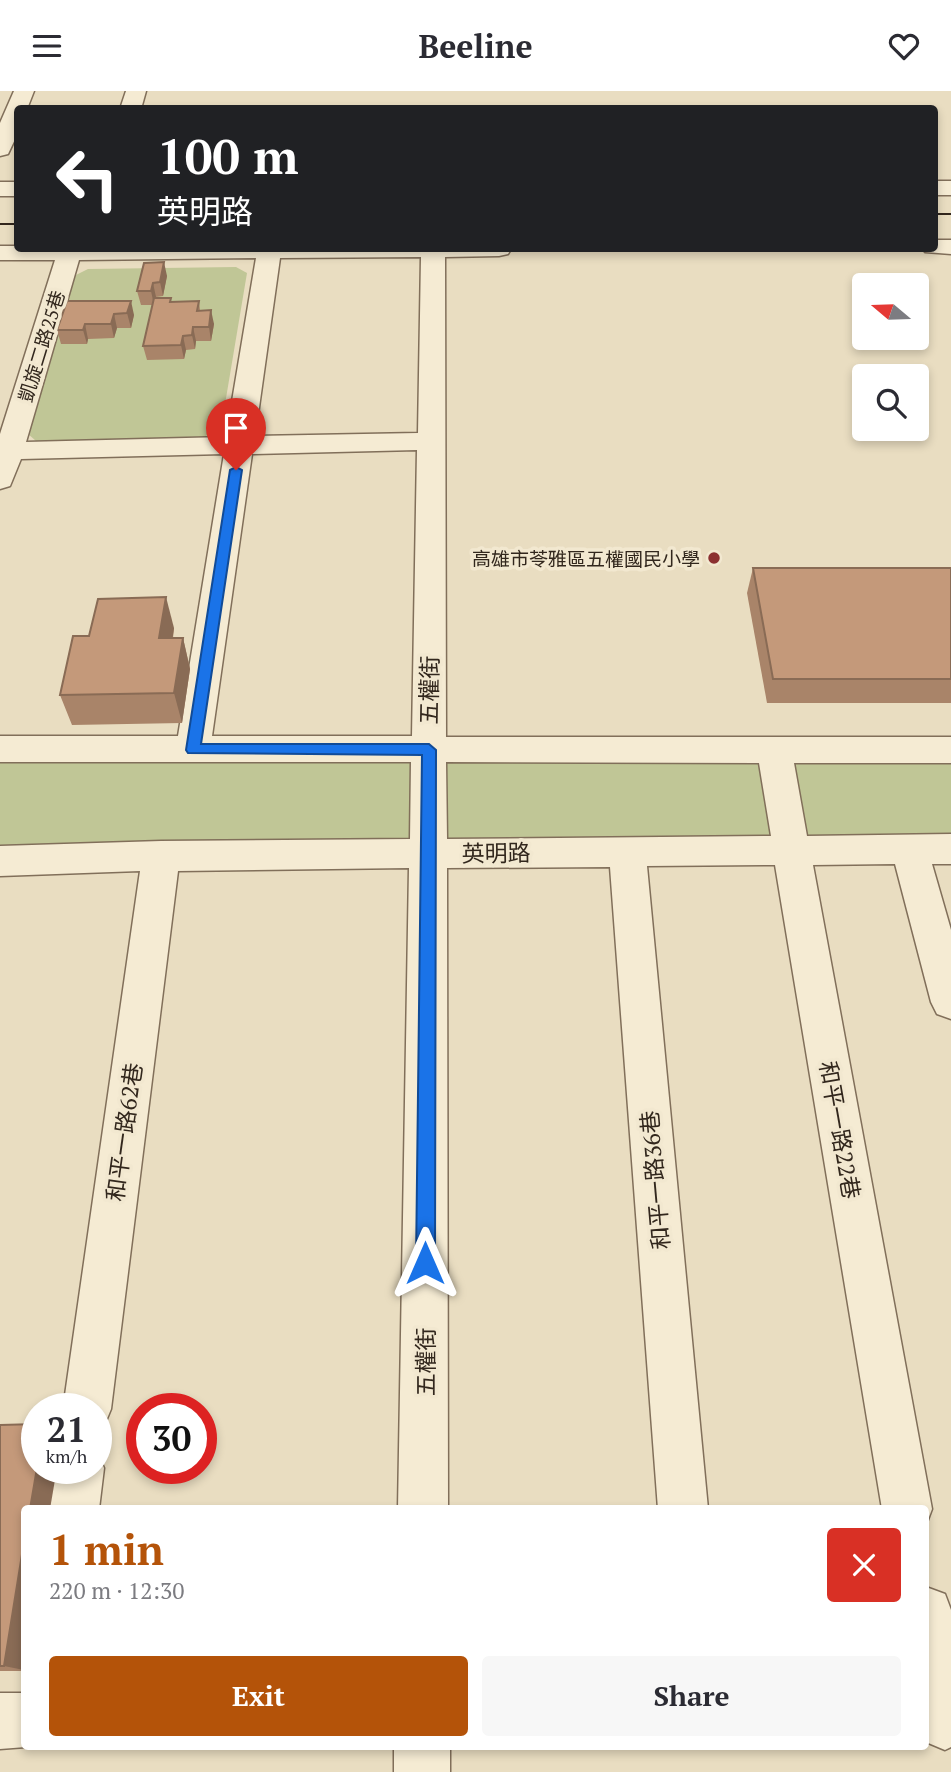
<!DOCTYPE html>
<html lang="en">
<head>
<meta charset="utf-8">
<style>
  body { margin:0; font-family:"PT Serif","Noto Sans TC",serif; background:#f7f7f7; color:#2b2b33; height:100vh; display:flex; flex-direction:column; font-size:26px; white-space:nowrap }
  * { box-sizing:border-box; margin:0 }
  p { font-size:23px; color:#7c7c81 }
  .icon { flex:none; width:38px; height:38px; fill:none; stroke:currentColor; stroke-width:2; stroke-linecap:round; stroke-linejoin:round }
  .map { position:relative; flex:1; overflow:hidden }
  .drawer { position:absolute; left:21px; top:1414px; width:908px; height:245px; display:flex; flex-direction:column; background:#fff; border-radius:7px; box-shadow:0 4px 10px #0003 }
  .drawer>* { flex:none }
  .guide { position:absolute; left:14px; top:14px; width:924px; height:147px; border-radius:7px; box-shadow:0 4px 10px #0003; background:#202124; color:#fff; overflow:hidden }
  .needle { width:46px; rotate:289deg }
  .tools { position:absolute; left:852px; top:182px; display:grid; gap:14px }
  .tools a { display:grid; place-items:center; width:77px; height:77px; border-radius:7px; background:#fff; box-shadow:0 4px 10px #0003; font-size:35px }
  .speed { position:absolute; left:21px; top:1302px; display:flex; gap:14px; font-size:35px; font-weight:700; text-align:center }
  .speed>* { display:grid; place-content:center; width:91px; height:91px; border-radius:50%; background:#fff; box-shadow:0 4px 10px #0003; line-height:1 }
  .speed small { font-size:18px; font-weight:400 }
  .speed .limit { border:10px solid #d22; background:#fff; color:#111 }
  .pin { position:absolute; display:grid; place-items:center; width:60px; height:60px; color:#fff; margin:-72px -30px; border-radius:50% 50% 50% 0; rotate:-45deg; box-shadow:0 0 7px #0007 }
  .pin .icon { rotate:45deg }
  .me { position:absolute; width:77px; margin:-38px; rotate:0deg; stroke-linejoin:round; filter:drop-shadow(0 0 5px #0008) }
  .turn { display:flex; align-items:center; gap:24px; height:147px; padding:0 28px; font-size:32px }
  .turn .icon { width:91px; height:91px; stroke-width:2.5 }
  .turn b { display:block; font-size:49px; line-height:60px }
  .round { display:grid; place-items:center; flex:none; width:74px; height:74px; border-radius:7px; background:#f7f7f7 }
  .head { display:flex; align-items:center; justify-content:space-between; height:119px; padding:0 28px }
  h1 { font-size:42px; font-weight:600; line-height:52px; color:#b45309 }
  .action { display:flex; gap:14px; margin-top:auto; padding:14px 28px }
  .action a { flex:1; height:80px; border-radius:7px; background:#b45309; color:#fff; font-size:28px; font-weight:600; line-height:80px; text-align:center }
  .action a+a { background:#f7f7f7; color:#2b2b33 }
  header { display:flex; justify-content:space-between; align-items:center; height:91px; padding:0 28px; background:#fff; font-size:32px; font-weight:600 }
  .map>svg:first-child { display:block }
</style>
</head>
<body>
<header><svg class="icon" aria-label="menu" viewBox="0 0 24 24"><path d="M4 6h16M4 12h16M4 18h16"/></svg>Beeline<svg class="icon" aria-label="heart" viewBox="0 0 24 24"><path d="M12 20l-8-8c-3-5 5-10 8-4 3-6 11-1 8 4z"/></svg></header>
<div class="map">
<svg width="951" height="1681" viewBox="0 0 951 1681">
  <rect width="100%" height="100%" fill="#e9ddc1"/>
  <!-- green -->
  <g fill="#c0c696">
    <polygon points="236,176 247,182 221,337 204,346 36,350 27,342 74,185 88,178"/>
    <polygon points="0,671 951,671 951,762 0,765"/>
  </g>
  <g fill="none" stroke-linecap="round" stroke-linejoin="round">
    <defs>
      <g id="minor">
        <polygon points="14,0 34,0 27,18 18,18 18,42 8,63 0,65 0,32"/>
        <polygon points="126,0 146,0 141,18 120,18"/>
        <rect x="934" y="90" width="17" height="14"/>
        <rect x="0" y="91" width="18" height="14"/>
        <polygon points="934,149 951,149 951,163 925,161 923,158 934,158"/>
        <path d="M0,155h18v3h493l-3,5 -9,2 -54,1 1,480h505v26h-157l13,73 144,-2v30h-19l19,66v89l-14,-5 -6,-12 -36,-138 -82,1 119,644 -6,16v-16h-44l-107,-644 -128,1 61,643h-50l-48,-642 -163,1 1,641h-50l11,-641 -231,3 -67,538 -7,17 -8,3v-20h-33l77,-538 -140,5v-30l161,-5 249,-2 1,-77h-411v-26h178l46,-282 -203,5 -11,27 -10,3v-55l55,-174h-55zM421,166l-3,176 -163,3 25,-178zM256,167l-30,179 -200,5 53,-182zM417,359l-5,286h-200l40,-282zM446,671l313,1 12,73 -324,3z"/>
        <polygon points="96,1359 104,1377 99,1418 49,1418 54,1377 96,1377"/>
        <polygon points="926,1496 945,1503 951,1519 951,1656 945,1659 926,1651"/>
        <polygon points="0,1602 24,1602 26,1656 0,1658"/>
        <rect x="394" y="1656" width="56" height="25"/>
      </g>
    </defs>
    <!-- minor casing -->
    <use href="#minor" stroke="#816f5a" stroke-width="3"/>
    <!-- minor -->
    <use href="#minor" fill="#f5ebd3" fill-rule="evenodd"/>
    <!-- tram -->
    <g stroke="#32271d" stroke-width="2">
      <polyline points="934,123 951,123"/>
      <polyline points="0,133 18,133"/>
    </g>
  </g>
  <!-- wall -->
  <g fill="#a98469">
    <polygon points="144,172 167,185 163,205 156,206 155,207 172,211 199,210 200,219 214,233 211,250 196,250 195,258 186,259 184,268 147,269 143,255 153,214 141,214 137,200"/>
    <polygon points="67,210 134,224 131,237 117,237 114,247 88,248 87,253 61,253 57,239"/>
    <polygon points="753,477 951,477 951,612 767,612 747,502"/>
    <polygon points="174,537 173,547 183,547 190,578 182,632 72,634 60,604 89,545"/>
    <polygon points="0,1334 24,1418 24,1580 0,1580"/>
  </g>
  <!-- shaded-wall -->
  <g fill="#896b55">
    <polygon points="164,171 167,185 163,205 160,191"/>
    <polygon points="153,192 156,206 154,214 151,200"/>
    <polygon points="131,210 134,224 131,237 127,222"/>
    <polygon points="211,219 214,233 211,250 209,236"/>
    <polygon points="114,223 117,237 114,247 111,233"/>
    <polygon points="85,233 88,248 87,253 83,239"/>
    <polygon points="193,236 196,250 195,258 192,244"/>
    <polygon points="183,245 186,259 184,268 181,254"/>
    <polygon points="166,506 174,537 168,578 159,547"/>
    <polygon points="183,547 190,578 182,632 174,602"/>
    <polygon points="37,1377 57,1377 50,1418 30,1418"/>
    <polygon points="24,1451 24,1579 4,1575"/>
  </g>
  <!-- building -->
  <g fill="#c4997a" stroke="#896b55" stroke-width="2">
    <polygon points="164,171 160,191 153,192 151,200 137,200 144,172"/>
    <polygon points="154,207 171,207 170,211 199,210 197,220 211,219 209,236 193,236 192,244 183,245 181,254 143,255"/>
    <polygon points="67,210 131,210 127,222 114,223 111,233 85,233 83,239 57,239"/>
    <polygon points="753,477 951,477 951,588 773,588"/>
    <polygon points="166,506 159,547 183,547 174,602 60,604 73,545 89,545 98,508"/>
    <polygon points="37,1333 37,1377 30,1418 24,1418 24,1451 4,1575 0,1575 0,1334"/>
  </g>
  <!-- route -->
  <polygon fill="#1a73e8" stroke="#114b97" stroke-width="2" points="236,376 242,379 201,653 429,653 436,659 435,1172 432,1179 425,1181 419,1179 416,1172 422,664 188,662 186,659 230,379"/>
  <!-- markers -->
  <circle fill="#8b3030" stroke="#f2e8d0" stroke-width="2.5" cx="714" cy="467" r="7"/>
  <g text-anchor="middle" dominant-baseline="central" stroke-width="7" stroke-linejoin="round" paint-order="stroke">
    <!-- far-street labels -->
    <g font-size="19" fill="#32271d" stroke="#f2e8d0">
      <text transform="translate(41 255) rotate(-73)">凱旋二路25巷</text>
    </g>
    <!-- far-poi labels -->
    <g font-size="19" fill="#32271d" stroke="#f2e8d0" text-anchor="end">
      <text x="700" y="467">高雄市苓雅區五權國民小學</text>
    </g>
    <!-- street labels -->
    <g font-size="23" fill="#32271d" stroke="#f2e8d0">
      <text transform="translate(429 599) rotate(-89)">五權街</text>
      <text transform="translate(496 762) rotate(-1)">英明路</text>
      <text transform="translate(840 1039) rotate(80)">和平一路22巷</text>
      <text transform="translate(124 1041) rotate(-82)">和平一路62巷</text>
      <text transform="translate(655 1089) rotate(-95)">和平一路36巷</text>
      <text transform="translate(425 1271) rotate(-90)">五權街</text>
    </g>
  </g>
</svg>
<div class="tools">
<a><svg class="needle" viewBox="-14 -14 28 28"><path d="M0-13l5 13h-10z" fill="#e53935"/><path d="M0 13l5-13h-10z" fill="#7c7c81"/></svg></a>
<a><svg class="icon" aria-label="search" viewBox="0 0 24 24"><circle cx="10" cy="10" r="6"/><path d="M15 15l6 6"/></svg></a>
</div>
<div class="speed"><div>21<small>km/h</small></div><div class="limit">30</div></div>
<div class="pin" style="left:236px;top:379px;background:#d93025"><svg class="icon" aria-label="arrive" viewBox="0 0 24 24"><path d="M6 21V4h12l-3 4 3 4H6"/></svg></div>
<svg class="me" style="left:425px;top:1172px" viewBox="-20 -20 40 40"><path d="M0-17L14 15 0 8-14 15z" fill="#1a73e8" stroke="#fff" stroke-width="4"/></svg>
<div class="guide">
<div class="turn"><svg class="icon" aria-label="left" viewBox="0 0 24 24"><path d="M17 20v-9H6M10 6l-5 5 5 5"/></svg><div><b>100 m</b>英明路</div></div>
</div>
<section class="drawer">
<div class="head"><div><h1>1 min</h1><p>220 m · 12:30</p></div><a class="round" style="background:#d93025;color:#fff"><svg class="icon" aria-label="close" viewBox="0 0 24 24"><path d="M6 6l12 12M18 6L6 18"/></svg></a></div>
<div class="action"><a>Exit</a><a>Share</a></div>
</section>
</div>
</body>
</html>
